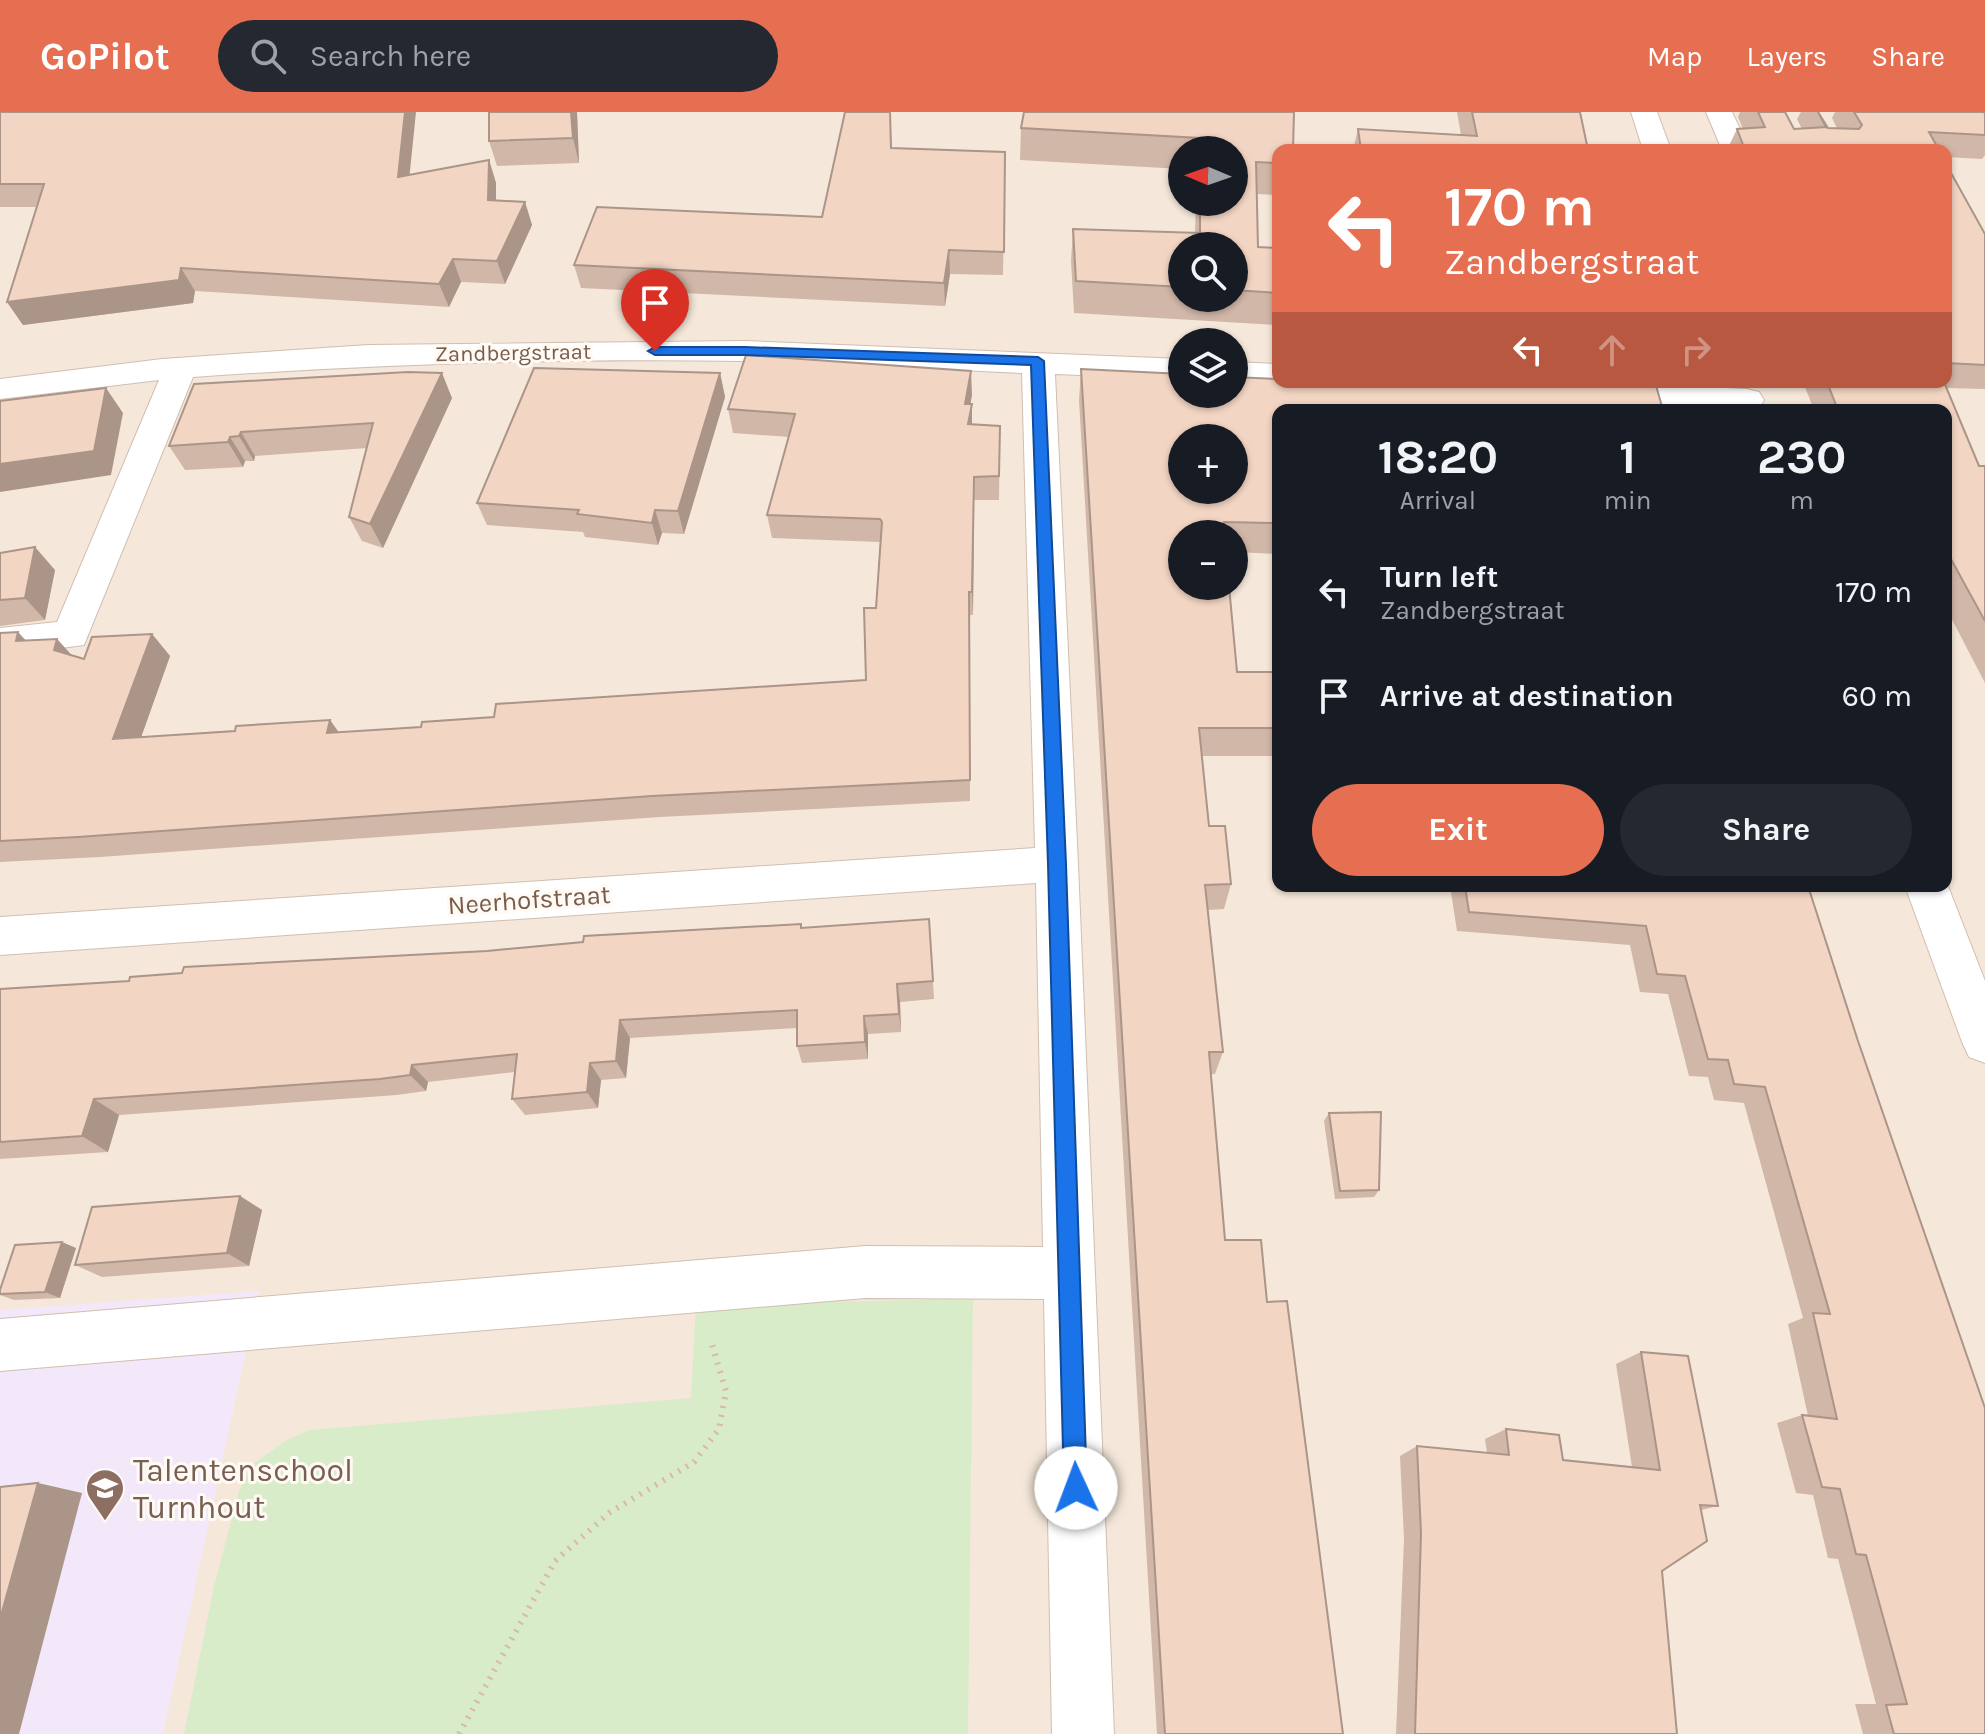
<!DOCTYPE html>
<html lang="en">
<head>
<meta charset="utf-8">
<style>
  body { margin:0; font-family:Karla,sans-serif; background:#242831; color:#f1f3f6; height:100vh; display:flex; flex-direction:column; font-size:30px; white-space:nowrap }
  * { box-sizing:border-box; margin:0 }
  p { font-size:26px; color:#9ea1a6 }
  .icon { flex:none; width:44px; height:44px; fill:none; stroke:currentColor; stroke-width:2; stroke-linecap:round; stroke-linejoin:round }
  .map { position:relative; flex:1; overflow:hidden }
  .side { position:absolute; left:1272px; top:292px; width:680px; height:488px; display:flex; flex-direction:column; background:#171b24; border-radius:16px; box-shadow:0 2px 6px #0004 }
  .side>* { flex:none }
  .hud { position:absolute; left:1272px; top:32px; width:680px; height:244px; border-radius:16px; box-shadow:0 2px 6px #0004; background:#e76f51; color:#fff; overflow:hidden }
  .needle { width:52px; rotate:272deg }
  .tools { position:absolute; left:1168px; top:24px; display:grid; gap:16px }
  .tools a { display:grid; place-items:center; width:80px; height:80px; border-radius:50%; background:#171b24; box-shadow:0 2px 6px #0004; font-size:40px }
  .pin { position:absolute; display:grid; place-items:center; width:68px; height:68px; color:#fff; margin:-82px -34px; border-radius:50% 50% 50% 0; rotate:-45deg; box-shadow:0 0 8px #0007 }
  .pin .icon { rotate:45deg }
  .me { position:absolute; width:88px; margin:-44px; rotate:358deg; stroke-linejoin:round; filter:drop-shadow(0 0 6px #0008) }
  .turn { display:flex; align-items:center; gap:28px; height:168px; padding:0 40px; font-size:36px }
  .turn .icon { width:104px; height:104px; stroke-width:2.5 }
  .turn b { display:block; font-size:56px; line-height:68px }
  .lanes { display:flex; align-items:center; height:76px; padding:0 40px; background:#0003; justify-content:center; gap:40px; direction:ltr }
  .lanes .off { opacity:.35 }
  .eta { display:flex; justify-content:space-evenly; align-items:center; height:136px; text-align:center }
  .eta b { font-size:48px; font-weight:700; line-height:56px }
  .action { display:flex; gap:16px; margin-top:auto; padding:16px 40px }
  .action a { flex:1; height:92px; border-radius:48px; background:#e76f51; color:#fff; font-size:32px; font-weight:700; line-height:92px; text-align:center }
  .action a+a { background:#242831; color:#f1f3f6 }
  ul { padding:0; list-style:none }
  li { display:flex; align-items:center; gap:24px; height:104px; padding:0 40px }
  li div { flex:1 }
  li b { display:block; font-size:30px }
  li em { font-style:normal }
  header { display:flex; align-items:center; gap:48px; box-sizing:border-box; height:112px; padding:0 40px; background:#e76f51; color:#fff }
  header strong { font-size:38px }
  nav { display:flex; gap:44px; margin-inline-start:auto; font-size:28px }
  .search { width:560px; height:72px; background:#242831; display:flex; align-items:center; gap:20px; box-sizing:border-box; padding:0 28px; border-radius:44px; color:#9ea1a6; font-size:30px }
  .map>svg:first-child { display:block }
</style>
</head>
<body>
<header>
<strong>GoPilot</strong>
<div class="search"><svg class="icon" aria-label="search" viewBox="0 0 24 24"><circle cx="10" cy="10" r="6"/><path d="M15 15l6 6"/></svg>Search here</div>
<nav><a>Map</a><a>Layers</a><a>Share</a></nav>
</header>
<div class="map">
<svg width="1985" height="1622" viewBox="0 0 1985 1622">
  <rect width="100%" height="100%" fill="#fdf6ec"/>
  <!-- residential -->
  <path fill="#f5e8da" fill-rule="evenodd" d="M0,0h1985v1622h-1985zM1182,38h52v52h-52zM1278,38h668v232h-668zM1182,134h52v52h-52zM1182,230h52v52h-52zM1278,298h668v476h-668zM1182,326h52v52h-52zM1182,422h52v52h-52z"/>
  <!-- education -->
  <polygon fill="#f3e8fa" points="259,1179 163,1622 0,1622 0,1198"/>
  <!-- green -->
  <polygon fill="#d8ecc9" points="973,1187 968,1622 184,1622 214,1474 239,1379 253,1352 285,1329 309,1318 691,1286 696,1192"/>
  <g fill="none" stroke-linecap="round" stroke-linejoin="round">
    <defs>
      <g id="minor">
        <polygon points="1631,0 1657,0 1671,38 1643,38"/>
        <polygon points="1706,0 1732,0 1750,38 1722,38"/>
        <path d="M745,229l437,18v20l-127,-5 23,490 36,870h-62l-8,-435 -179,-1 -865,73v-52l865,-73 178,1 -7,-364 -1036,72v-38l1035,-69 -13,-475c-93,-4 -186,-11 -278,-12 -184,-3 -368,3 -551,16l-109,268 -84,11v-28l57,-6 102,-242 -159,19v-20l162,-20 206,-14z"/>
        <polygon points="1234,250 1278,252 1278,270 1287,270 1234,270"/>
        <polygon points="1595,270 1747,277 1759,280 1764,288 1759,296 1749,298 1597,291 1585,287 1581,280 1585,273"/>
        <polygon points="1946,769 1985,869 1985,951 1969,945 1962,930 1905,774 1946,774"/>
      </g>
    </defs>
    <!-- minor casing -->
    <use href="#minor" stroke="#d1beb0" stroke-width="2"/>
    <!-- path -->
    <polyline stroke="#d9b8a5" stroke-width="6" stroke-dasharray="2 7" stroke-linecap="butt" points="459,1622 555,1449 609,1401 694,1350 719,1317 726,1279 711,1229"/>
    <!-- minor -->
    <use href="#minor" fill="#fff" fill-rule="evenodd"/>
  </g>
  <!-- wall -->
  <g fill="#d1b7a8" fill-rule="evenodd">
    <polygon points="0,0 410,63 489,48 496,71 496,88 525,90 532,113 505,172 461,170 449,195 195,179 193,191 23,213 7,190 37,95 0,95"/>
    <polygon points="577,0 579,51 497,54 489,29"/>
    <polygon points="890,0 892,36 1005,40 1003,163 950,162 945,194 581,176 574,153 822,105"/>
    <path d="M1024,0l254,38v45l-22,-1 2,53 20,1v77l-204,-12 -3,-52 2,-32 122,4 1,-31h38v-52h-52v19l-162,-9 1,-32zM1182,134h52v52h-52z"/>
    <polygon points="1457,0 1580,0 1588,38 1353,38 1358,17 1461,23"/>
    <polygon points="1740,0 1785,0 1794,17 1802,17 1797,7 1801,0 1819,0 1828,16 1837,16 1832,6 1835,0 1984,0 1985,2 1985,43 1982,47 1946,45 1946,38 1727,38 1737,17 1743,17 1738,5"/>
    <polygon points="1946,52 1985,122 1985,277 1946,276 1979,354 1985,354 1985,571 1946,496 1946,298 1814,298 1803,270 1946,270"/>
    <polygon points="1081,257 1278,298 1278,442 1234,440 1234,422 1182,422 1237,560 1278,560 1278,644 1202,644 1209,714 1231,772 1224,797 1207,798 1223,940 1215,962 1211,962 1225,1128 1267,1190 1343,1622 1157,1622 1079,288"/>
    <polygon points="720,261 725,285 684,422 662,421 658,433 585,425 583,420 487,413 477,391"/>
    <polygon points="194,272 452,286 383,436 362,429 349,405 367,336 255,344 254,349 245,349 243,355 185,358 169,334"/>
    <polygon points="972,283 970,292 972,312 1000,314 999,388 974,388 973,503 970,503 970,689 660,705 100,745 0,750 0,521 26,528 57,527 71,543 84,547 152,522 170,544 141,625 235,619 330,608 338,620 421,615 494,605 866,568 876,496 880,430 772,426 767,403 789,325 733,321 728,297"/>
    <polygon points="0,441 55,458 45,508 0,514"/>
    <polygon points="1450,774 1808,774 1985,1622 1863,1622 1855,1592 1876,1592 1838,1447 1828,1446 1813,1383 1796,1381 1777,1311 1802,1303 1808,1304 1788,1212 1803,1206 1744,991 1714,988 1708,965 1689,964 1668,882 1640,880 1630,833 1457,819"/>
    <polygon points="929,807 934,887 900,890 901,920 868,922 868,947 802,951 797,934 797,916 630,926 626,966 601,968 598,996 525,1003 512,987 515,960 428,970 426,979 397,983 119,1003 108,1040 0,1047 0,877 129,869 801,812 802,816"/>
    <polygon points="1329,1001 1379,1078 1374,1085 1335,1087 1324,1009"/>
    <polygon points="240,1084 262,1098 249,1154 102,1165 75,1153"/>
    <polygon points="76,1136 60,1186 14,1188 0,1183"/>
    <polygon points="1641,1240 1718,1394 1701,1398 1662,1459 1677,1622 1396,1622 1404,1427 1400,1344 1417,1334 1487,1341 1485,1327 1506,1317 1563,1348 1632,1355 1616,1252"/>
  </g>
  <!-- shaded-wall -->
  <g fill="#aa9588">
    <polygon points="405,0 416,0 407,88 398,65"/>
    <polygon points="571,0 577,0 579,51 573,26"/>
    <polygon points="489,48 496,71 496,111 488,88"/>
    <polygon points="525,90 532,113 505,172 497,149"/>
    <polygon points="949,138 950,162 945,194 944,171"/>
    <polygon points="453,147 461,170 449,195 439,172"/>
    <polygon points="181,156 195,179 193,191 23,213 7,190"/>
    <polygon points="971,259 972,283 966,316 965,292"/>
    <polygon points="442,261 452,286 383,436 370,412"/>
    <polygon points="720,261 725,285 684,422 678,399"/>
    <polygon points="106,276 123,301 111,363 0,380 0,352"/>
    <polygon points="972,292 972,316 968,312"/>
    <polygon points="241,320 255,344 254,349 239,324"/>
    <polygon points="230,325 245,349 243,355 228,330"/>
    <polygon points="974,365 974,388 973,503 972,480"/>
    <polygon points="655,398 662,421 658,433 652,411"/>
    <polygon points="35,435 55,458 45,508 25,486"/>
    <polygon points="18,520 38,542 16,529"/>
    <polygon points="152,522 170,544 133,648 113,627"/>
    <polygon points="57,527 77,549 54,538"/>
    <polygon points="330,608 345,629 327,621"/>
    <polygon points="897,872 900,890 901,920 899,902"/>
    <polygon points="864,904 868,922 868,947 865,930"/>
    <polygon points="620,908 630,926 626,966 616,949"/>
    <polygon points="590,951 601,968 598,996 587,980"/>
    <polygon points="412,953 428,970 426,979 410,963"/>
    <polygon points="94,987 119,1003 108,1040 82,1024"/>
    <polygon points="240,1084 262,1098 249,1154 227,1141"/>
    <polygon points="62,1130 76,1136 60,1186 45,1180"/>
    <polygon points="38,1371 82,1381 19,1622 0,1622 0,1507"/>
  </g>
  <!-- building -->
  <g fill="#f3d5c3" stroke="#aa9588" stroke-width="2" fill-rule="evenodd">
    <polygon points="0,0 405,0 398,65 489,48 488,88 525,90 497,149 453,147 439,172 181,156 179,168 7,190 44,72 0,72"/>
    <polygon points="489,0 571,0 573,26 489,29"/>
    <polygon points="845,0 890,0 891,36 1005,40 1004,140 949,138 944,171 574,153 597,95 822,105"/>
    <polygon points="1024,0 1294,0 1293,38 1278,38 1278,51 1256,50 1258,135 1278,136 1278,181 1234,178 1234,134 1182,134 1182,175 1076,169 1073,117 1200,121 1200,90 1234,90 1234,38 1200,38 1200,26 1021,16"/>
    <polygon points="1472,0 1580,0 1588,38 1361,38 1358,17 1477,24"/>
    <polygon points="1758,0 1785,0 1794,17 1826,15 1818,0 1828,16 1859,17 1862,13 1854,0 1984,0 1985,2 1985,23 1929,20 1939,38 1745,38 1737,17 1765,15"/>
    <polygon points="1946,52 1985,122 1985,253 1946,251"/>
    <polygon points="746,243 971,259 965,292 972,292 968,312 1000,314 999,364 974,365 972,480 969,480 970,668 652,684 78,725 0,729 0,521 18,520 16,529 57,527 54,538 84,547 92,525 152,522 113,627 235,619 236,614 330,608 327,621 421,615 422,610 494,605 496,592 866,568 864,496 876,496 882,410 880,407 767,403 795,302 728,297"/>
    <polygon points="534,256 720,261 678,399 655,398 652,411 577,402 579,398 477,391"/>
    <path d="M1081,257l101,5v20h52v-17l44,2v3h377l8,28h-385v113l-54,-1 1,12h-43v52h47l8,86h41v56h-79l10,98h16l6,58 -26,1 18,167h-14l16,188h36l6,62 20,-1 56,433h-178zM1182,326h52v52h-52z"/>
    <polygon points="408,260 442,261 370,412 349,405 373,311 241,320 239,324 230,325 228,330 169,334 194,272"/>
    <polygon points="1827,270 1944,270 1979,354 1985,354 1985,509 1946,438 1946,298 1838,298"/>
    <polygon points="106,276 94,339 0,352 0,289"/>
    <polygon points="35,435 25,486 0,488 0,441"/>
    <polygon points="1465,774 1808,774 1858,929 1985,1296 1985,1622 1894,1622 1886,1593 1907,1592 1866,1443 1856,1442 1840,1377 1822,1375 1802,1303 1837,1307 1813,1201 1830,1202 1765,975 1734,972 1728,948 1708,947 1685,864 1657,862 1646,814 1469,800"/>
    <polygon points="929,807 933,869 897,872 899,902 864,904 865,930 797,934 797,898 620,908 616,949 590,951 587,980 512,987 517,942 412,953 410,963 380,967 94,987 82,1024 0,1030 0,877 129,869 130,865 182,861 184,855 487,839 583,830 584,824 801,812 801,816"/>
    <polygon points="1381,1000 1379,1078 1340,1079 1329,1001"/>
    <polygon points="240,1084 227,1141 75,1153 92,1095"/>
    <polygon points="62,1130 45,1180 0,1182 0,1178 15,1133"/>
    <polygon points="1641,1240 1688,1244 1718,1394 1700,1393 1707,1429 1662,1459 1677,1622 1415,1622 1421,1421 1417,1334 1509,1343 1506,1317 1559,1323 1563,1348 1660,1358"/>
    <polygon points="38,1371 0,1507 0,1375"/>
  </g>
  <!-- route -->
  <polygon fill="#1a73e8" stroke="#114b97" stroke-width="2" points="745,235 1038,245 1044,249 1066,752 1087,1376 1084,1384 1076,1388 1068,1384 1064,1376 1048,752 1031,253 745,243 655,243 648,239 655,235"/>
  <!-- icons -->
  <defs>
    <symbol id="school-pin" viewBox="-11 -11 22 30"><path d="M0 17L-7.5 6A9.5 9.5 0 1 1 7.5 6Z" fill="#8d6e63" stroke="#fffaf3"/><path d="M0-5L7-2L0 1L-7-2ZM-4 1L0 2.5L4 1V4Q0 6-4 4Z" fill="#fff"/></symbol>
  </defs>
  <g fill-rule="evenodd">
    <use href="#school-pin" x="83" y="1354" width="44" height="60"/>
  </g>
  <g text-anchor="middle" dominant-baseline="central" stroke-width="6" stroke-linejoin="round" paint-order="stroke">
    <!-- far-street labels -->
    <g font-size="22" fill="#7a5c4d" stroke="#fffaf3">
      <text transform="translate(513 241) rotate(-1)">Zandbergstraat</text>
    </g>
    <!-- street labels -->
    <g font-size="26" fill="#7a5c4d" stroke="#fffaf3">
      <text transform="translate(529 788) rotate(-4)">Neerhofstraat</text>
    </g>
    <!-- near-education labels -->
    <g font-size="32" fill="#785e54" stroke="#fffaf3" text-anchor="start">
      <text x="133" y="1358">Talentenschool<tspan x="133" dy="37">Turnhout</tspan></text>
    </g>
  </g>
</svg>
<div class="tools">
<a><svg class="needle" viewBox="-14 -14 28 28"><path d="M0-13l5 13h-10z" fill="#e53935"/><path d="M0 13l5-13h-10z" fill="#9ea1a6"/></svg></a>
<a><svg class="icon" aria-label="search" viewBox="0 0 24 24"><circle cx="10" cy="10" r="6"/><path d="M15 15l6 6"/></svg></a>
<a><svg class="icon" aria-label="layers" viewBox="0 0 24 24"><path d="M12 4l9 5-9 5-9-5zM3 14l9 5 9-5"/></svg></a>
<a>+</a>
<a>−</a>
</div>
<div class="pin" style="left:655px;top:239px;background:#d93025"><svg class="icon" aria-label="arrive" viewBox="0 0 24 24"><path d="M6 21V4h12l-3 4 3 4H6"/></svg></div>
<svg class="me" style="left:1076px;top:1376px" viewBox="-20 -20 40 40"><circle r="19" fill="#fff"/><path d="M0-13L10 11 0 6-10 11z" fill="#1a73e8"/></svg>
<div class="hud">
<div class="turn"><svg class="icon" aria-label="left" viewBox="0 0 24 24"><path d="M17 20v-9H6M10 6l-5 5 5 5"/></svg><div><b>170 m</b>Zandbergstraat</div></div>
<div class="lanes"><svg class="icon" aria-label="left" viewBox="0 0 24 24"><path d="M17 20v-9H6M10 6l-5 5 5 5"/></svg><svg class="icon off" aria-label="ahead" viewBox="0 0 24 24"><path d="M12 20V5M6 11l6-6 6 6"/></svg><svg class="icon off" aria-label="right" viewBox="0 0 24 24"><path d="M7 20v-9h11M14 6l5 5-5 5"/></svg></div>
</div>
<section class="side">
<div class="eta">
<div><b>18:20</b><p>Arrival</p></div>
<div><b>1</b><p>min</p></div>
<div><b>230</b><p>m</p></div>
</div>
<ul>
<li><svg class="icon" aria-label="left" viewBox="0 0 24 24"><path d="M17 20v-9H6M10 6l-5 5 5 5"/></svg><div><b>Turn left</b><p>Zandbergstraat</p></div><em>170 m</em></li>
<li><svg class="icon" aria-label="arrive" viewBox="0 0 24 24"><path d="M6 21V4h12l-3 4 3 4H6"/></svg><div><b>Arrive at destination</b></div><em>60 m</em></li>
</ul>
<div class="action"><a>Exit</a><a>Share</a></div>
</section>
</div>
</body>
</html>
